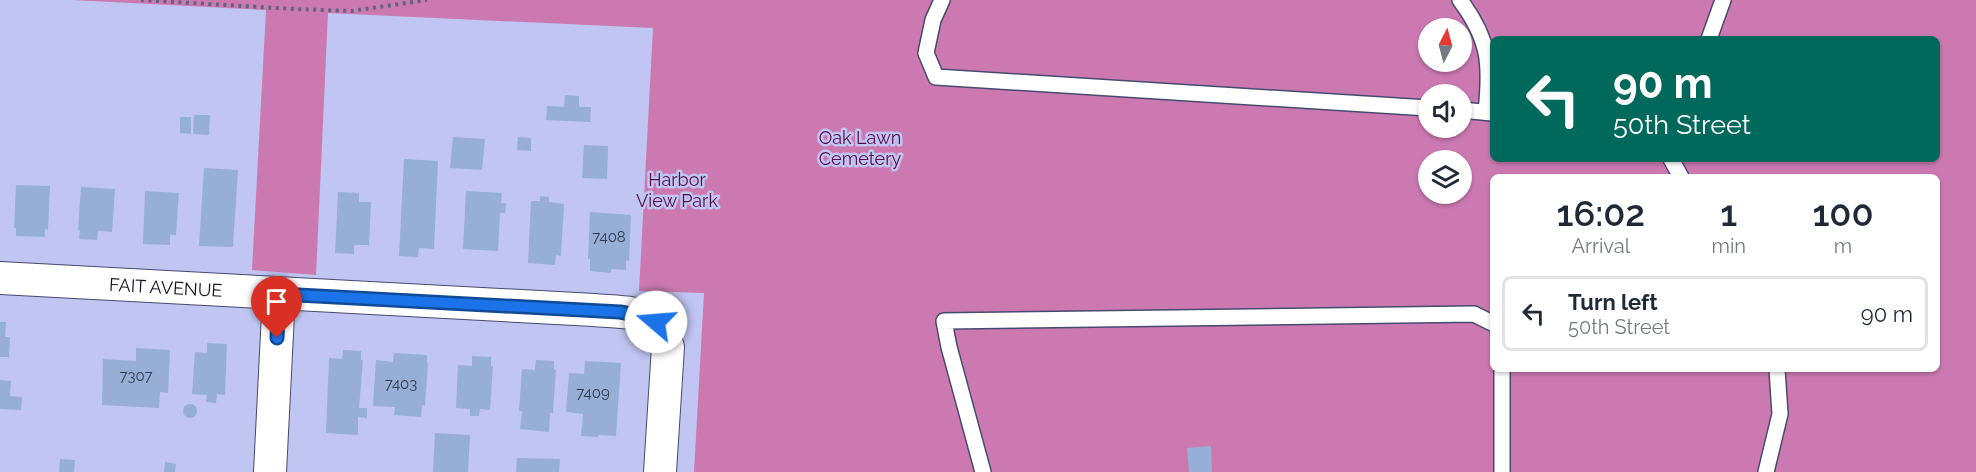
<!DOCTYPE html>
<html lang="en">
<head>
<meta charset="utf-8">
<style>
  body { margin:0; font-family:Raleway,sans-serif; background:#f2f2f3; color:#1f2937; height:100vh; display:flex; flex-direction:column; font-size:22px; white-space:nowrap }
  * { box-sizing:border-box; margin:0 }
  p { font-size:20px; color:#747a83 }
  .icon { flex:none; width:33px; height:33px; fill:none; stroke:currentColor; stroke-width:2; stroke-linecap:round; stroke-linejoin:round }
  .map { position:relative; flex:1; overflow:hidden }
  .details { position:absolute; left:1490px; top:174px; width:450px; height:198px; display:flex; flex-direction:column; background:#fff; border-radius:9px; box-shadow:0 2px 4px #0004 }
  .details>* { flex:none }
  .guide { position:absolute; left:1490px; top:36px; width:450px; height:126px; border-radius:9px; box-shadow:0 2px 4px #0004; background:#00695c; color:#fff; overflow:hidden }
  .needle { width:39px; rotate:6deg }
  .controls { position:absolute; left:1418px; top:18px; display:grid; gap:12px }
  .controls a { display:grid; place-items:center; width:54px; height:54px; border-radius:50%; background:#fff; box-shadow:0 2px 4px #0004; font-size:30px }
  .pin { position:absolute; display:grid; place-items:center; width:51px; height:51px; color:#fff; margin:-62px -26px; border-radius:50% 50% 50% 0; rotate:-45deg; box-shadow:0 0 6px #0007 }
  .pin .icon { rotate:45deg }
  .me { position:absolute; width:66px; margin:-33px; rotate:288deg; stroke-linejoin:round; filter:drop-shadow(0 0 4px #0008) }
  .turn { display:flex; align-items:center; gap:21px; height:126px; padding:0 24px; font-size:27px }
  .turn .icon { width:78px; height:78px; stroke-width:2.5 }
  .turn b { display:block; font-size:42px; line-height:51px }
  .eta { display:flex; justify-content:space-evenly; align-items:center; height:102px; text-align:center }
  .eta b { font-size:36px; font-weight:600; line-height:42px }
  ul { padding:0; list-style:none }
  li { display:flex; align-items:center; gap:18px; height:75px; margin:0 12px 9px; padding:0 12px; border:3px solid #e0e1e3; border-radius:9px }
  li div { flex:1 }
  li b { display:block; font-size:22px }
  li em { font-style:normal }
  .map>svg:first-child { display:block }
</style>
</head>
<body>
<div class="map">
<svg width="1976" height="472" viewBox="0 0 1976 472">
  <rect width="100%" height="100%" fill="#c0c5f1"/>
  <!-- green -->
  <path fill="#cc79b2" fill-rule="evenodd" d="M73,0h1903v472h-1282l10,-179 -65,-2 14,-263 -325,-15 -12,262 -64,-5 14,-260zM1428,28h33v34h-33zM1492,39h444v120h-444zM1428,94h33v34h-33zM1428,160h33v34h-33zM1492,177h444v192h-444z"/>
  <!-- building -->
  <g fill="#97afd5">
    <polygon points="565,95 579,96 579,107 591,107 590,122 546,120 547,106 564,107"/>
    <polygon points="194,115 210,115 209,135 193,134"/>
    <polygon points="180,117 191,117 191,134 180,133"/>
    <polygon points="453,137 485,139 482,170 450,168"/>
    <polygon points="518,137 531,138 531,151 517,150"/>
    <polygon points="584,145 608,146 607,179 582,178"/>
    <polygon points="404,159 438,161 434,249 419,248 418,257 399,256"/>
    <polygon points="204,168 238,170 233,247 199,246"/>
    <polygon points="16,185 50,186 48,230 45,229 45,237 16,236 16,228 14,228"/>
    <polygon points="81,187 115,189 112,232 98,231 97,240 79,239 80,230 78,230"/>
    <polygon points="145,191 179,193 176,235 170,235 170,245 143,244"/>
    <polygon points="466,191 502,193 501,203 506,203 505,213 500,213 498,251 463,249"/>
    <polygon points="338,192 359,193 359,202 371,202 369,245 354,245 354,254 335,253"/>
    <polygon points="540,196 549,197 549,202 564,204 561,256 556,255 555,265 528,263 531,201 540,201"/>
    <polygon points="590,212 631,215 629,261 626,260 626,270 611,269 611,273 590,271 590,259 588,259"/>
    <polygon points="0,322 6,322 5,337 10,337 9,357 0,357"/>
    <polygon points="207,343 227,344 225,395 217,394 216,403 206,402 207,395 192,394 195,352 207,353"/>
    <polygon points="136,348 170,350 168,393 160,392 159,408 102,405 103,359 136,361"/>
    <polygon points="343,350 361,351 361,360 363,360 359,408 367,408 367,418 358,417 358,435 326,433 329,358 342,359"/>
    <polygon points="394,353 427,355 427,363 428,363 425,406 422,405 421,417 394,415 395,407 373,406 376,360 393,362"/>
    <polygon points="472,356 491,357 491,366 493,366 490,410 480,409 479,416 470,416 470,409 456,408 458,365 472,366"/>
    <polygon points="536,360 554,361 554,370 556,370 553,413 550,413 549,432 520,429 522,411 519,411 522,369 535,370"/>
    <polygon points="585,361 621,363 616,436 598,435 598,437 581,436 583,414 566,412 569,373 584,374"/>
    <polygon points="0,380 11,381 10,396 22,397 21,410 0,409"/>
    <circle cx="190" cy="411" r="7"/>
    <polygon points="435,433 470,435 468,472 433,472"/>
    <polygon points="1211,446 1212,472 1189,472 1187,448"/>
    <polygon points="517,458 560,459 559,472 516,472"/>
    <polygon points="60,459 75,460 74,472 59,472"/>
    <polygon points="165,462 176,464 175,472 164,472"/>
  </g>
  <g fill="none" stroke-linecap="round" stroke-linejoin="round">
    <defs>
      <g id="service">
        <polyline points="942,0 933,20 926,53 936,77 1428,108"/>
        <path d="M1460,0c30,40 31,65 26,112"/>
        <polyline points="1709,39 1723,0"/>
        <polyline points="1461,110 1492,113"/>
        <polyline points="1671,159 1681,177"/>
        <polyline points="1502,369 1502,472"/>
        <polyline points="983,472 949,347 944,321 1474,314 1492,323"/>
        <polyline points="1766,472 1780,414 1777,369"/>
      </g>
      <g id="minor">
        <path id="s1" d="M0,278l594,32c18,2 45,0 60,12 8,5 11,17 14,25l-8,125"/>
        <polyline points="270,472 279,294"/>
      </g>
    </defs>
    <!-- service casing -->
    <use href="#service" stroke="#474a6f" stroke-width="18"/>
    <!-- minor casing -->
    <use href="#minor" stroke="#474a6f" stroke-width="34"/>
    <!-- path -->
    <polyline stroke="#616480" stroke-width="4" stroke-dasharray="3 4.5" stroke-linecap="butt" points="141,0 294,9 351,11 427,0"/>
    <!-- service -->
    <use href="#service" stroke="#fff" stroke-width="15"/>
    <!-- minor -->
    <use href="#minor" stroke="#fff" stroke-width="32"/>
  </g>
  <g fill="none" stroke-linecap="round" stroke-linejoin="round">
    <defs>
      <polyline id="route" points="277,338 279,294 620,312 642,316 656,322"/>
    </defs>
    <!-- route casing -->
    <use href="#route" stroke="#114b97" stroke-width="15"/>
    <!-- route -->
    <use href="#route" stroke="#1a73e8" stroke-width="10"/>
  </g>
  <g text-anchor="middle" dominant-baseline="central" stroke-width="5" stroke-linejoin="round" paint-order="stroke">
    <!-- number labels -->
    <g font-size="15" fill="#333b50">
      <text x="609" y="237">7408</text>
      <text x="136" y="376">7307</text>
      <text x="401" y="384">7403</text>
      <text x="593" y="393">7409</text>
    </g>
    <!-- park labels -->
    <g font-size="18" fill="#590b47" stroke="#c0c5f1">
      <text x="860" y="137">Oak Lawn<tspan x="860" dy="21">Cemetery</tspan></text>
      <text x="677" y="179">Harbor<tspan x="677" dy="21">View Park</tspan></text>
    </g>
    <!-- street labels -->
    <g font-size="18" fill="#121423" stroke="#c0c5f1">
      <text stroke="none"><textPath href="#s1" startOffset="166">FAIT AVENUE</textPath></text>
    </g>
  </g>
</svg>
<div class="controls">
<a><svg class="needle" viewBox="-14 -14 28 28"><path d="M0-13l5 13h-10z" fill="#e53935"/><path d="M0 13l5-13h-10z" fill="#747a83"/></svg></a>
<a><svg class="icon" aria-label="sound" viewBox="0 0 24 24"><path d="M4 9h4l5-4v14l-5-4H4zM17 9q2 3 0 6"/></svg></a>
<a><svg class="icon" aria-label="layers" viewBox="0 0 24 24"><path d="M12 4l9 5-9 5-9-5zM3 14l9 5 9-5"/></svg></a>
</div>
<div class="pin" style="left:277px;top:338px;background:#d93025"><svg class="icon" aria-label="arrive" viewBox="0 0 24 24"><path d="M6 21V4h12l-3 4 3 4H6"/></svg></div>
<svg class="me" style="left:656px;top:322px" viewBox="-20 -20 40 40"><circle r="19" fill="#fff"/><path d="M0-13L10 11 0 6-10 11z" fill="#1a73e8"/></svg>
<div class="guide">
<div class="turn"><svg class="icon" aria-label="left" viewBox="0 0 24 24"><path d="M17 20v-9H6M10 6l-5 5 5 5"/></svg><div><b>90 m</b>50th Street</div></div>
</div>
<section class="details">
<div class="eta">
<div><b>16:02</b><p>Arrival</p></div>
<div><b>1</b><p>min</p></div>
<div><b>100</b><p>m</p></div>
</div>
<ul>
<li><svg class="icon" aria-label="left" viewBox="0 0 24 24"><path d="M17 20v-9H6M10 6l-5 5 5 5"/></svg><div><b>Turn left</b><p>50th Street</p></div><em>90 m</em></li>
</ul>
</section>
</div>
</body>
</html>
